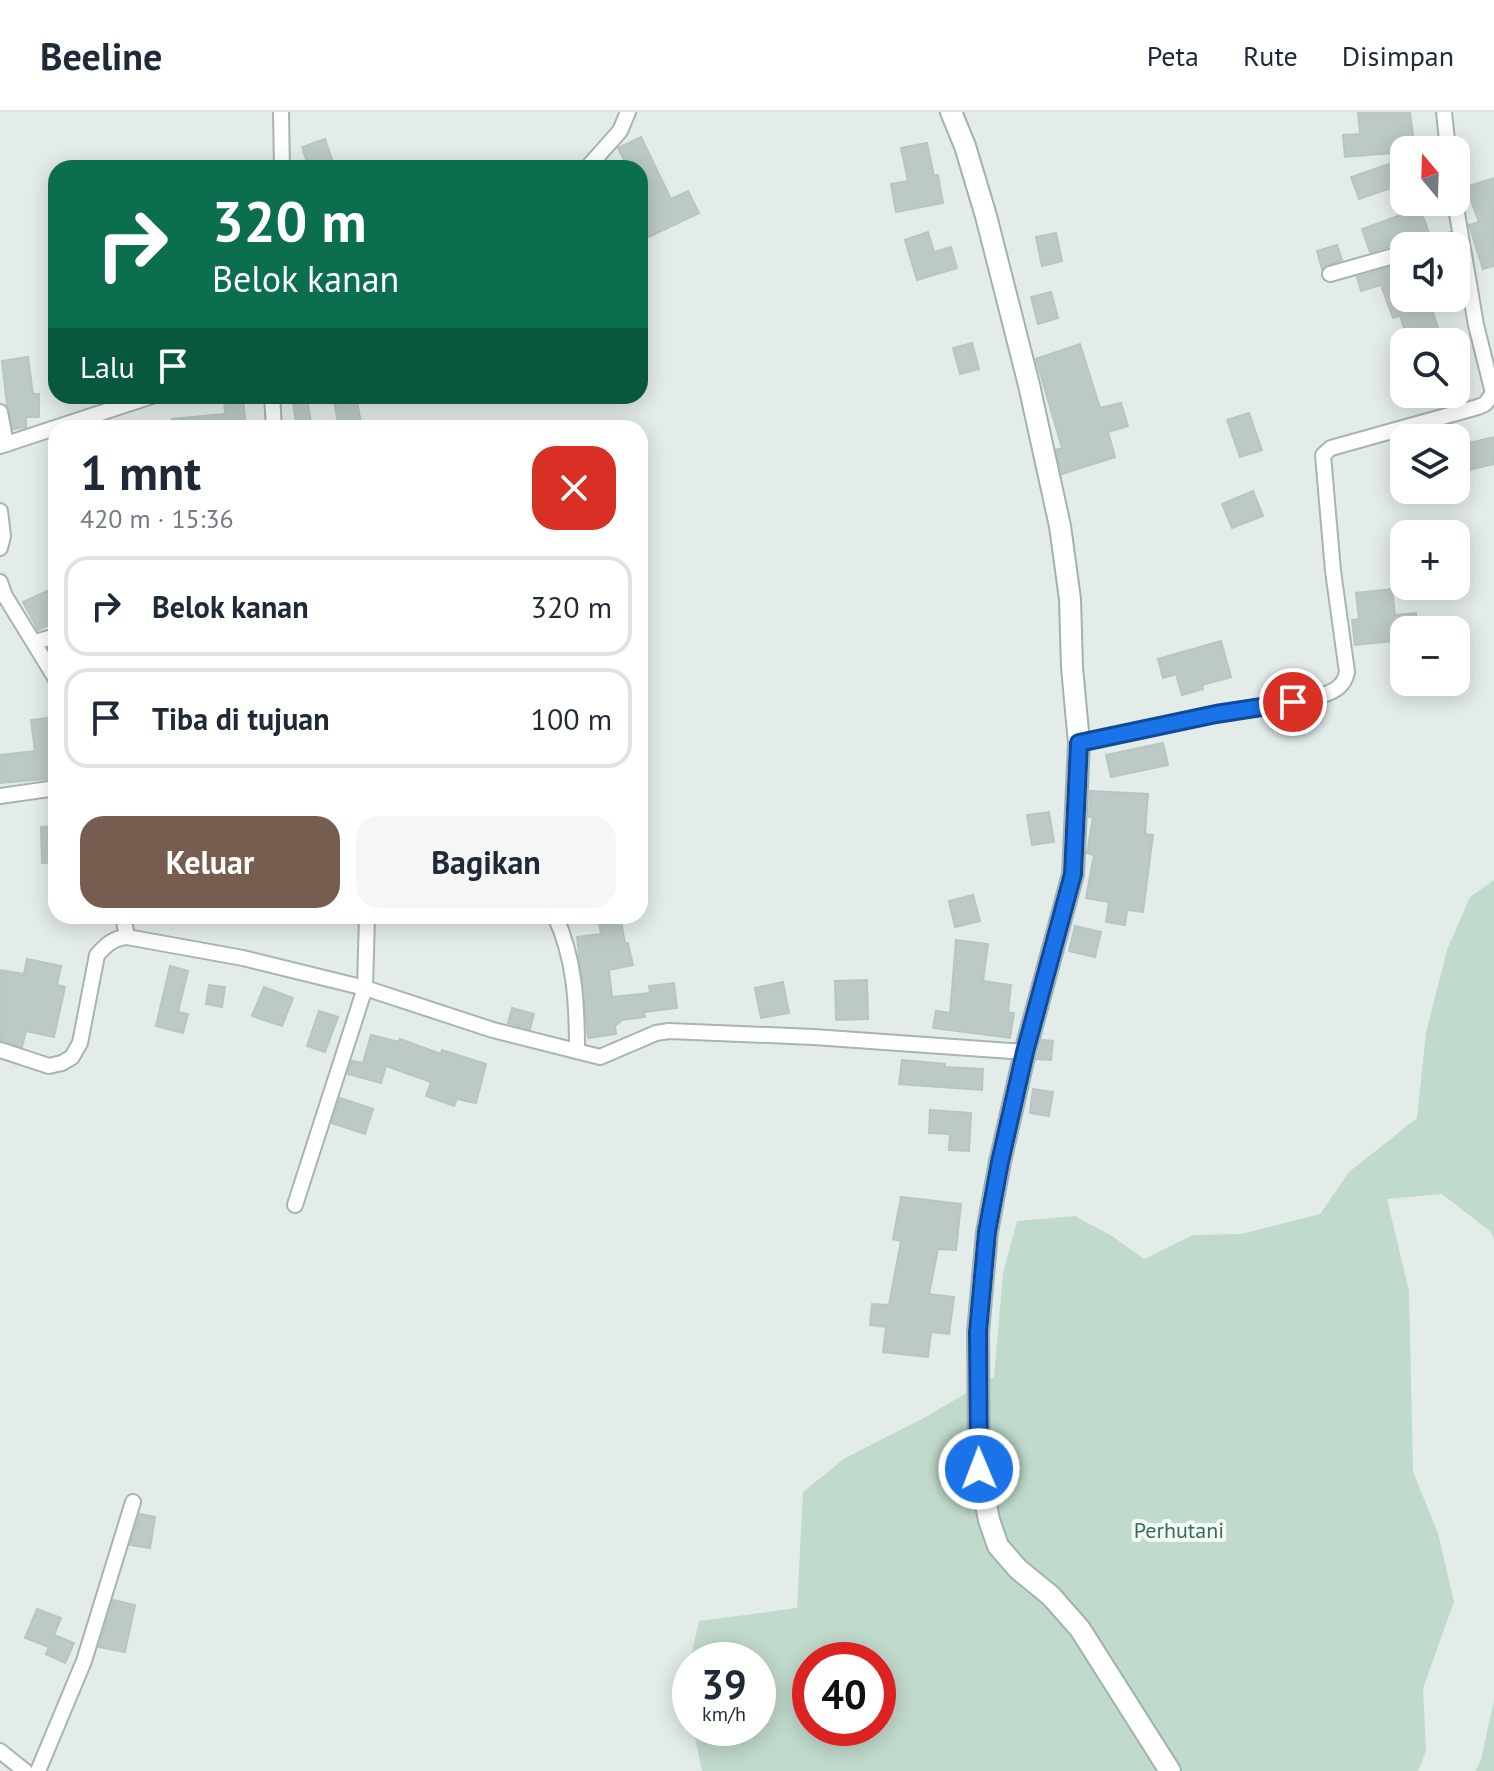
<!DOCTYPE html>
<html lang="id">
<head>
<meta charset="utf-8">
<style>
  body { margin:0; font-family:"PT Sans",sans-serif; background:#f6f6f7; color:#1f2937; height:100vh; display:flex; flex-direction:column; font-size:30px; white-space:nowrap }
  * { box-sizing:border-box; margin:0 }
  p { font-size:26px; color:#747a83 }
  .icon { flex:none; width:44px; height:44px; fill:none; stroke:currentColor; stroke-width:2; stroke-linecap:round; stroke-linejoin:round }
  .map { position:relative; flex:1; overflow:hidden }
  .details { position:absolute; left:48px; top:308px; width:600px; height:504px; display:flex; flex-direction:column; background:#fff; border-radius:24px; box-shadow:0 4px 20px #0003 }
  .details>* { flex:none }
  .top-card { position:absolute; left:48px; top:48px; width:600px; height:244px; border-radius:24px; box-shadow:0 4px 20px #0003; background:#0b6e4f; color:#fff; overflow:hidden }
  .needle { width:52px; rotate:341deg }
  .buttons { position:absolute; left:1390px; top:24px; display:grid; gap:16px }
  .buttons a { display:grid; place-items:center; width:80px; height:80px; border-radius:16px; background:#fff; box-shadow:0 4px 20px #0003; font-size:40px }
  .speed { position:absolute; left:672px; top:1530px; display:flex; gap:16px; font-size:40px; font-weight:700; text-align:center }
  .speed>* { display:grid; place-content:center; width:104px; height:104px; border-radius:50%; background:#fff; box-shadow:0 4px 20px #0003; line-height:1 }
  .speed small { font-size:20px; font-weight:400 }
  .speed .limit { border:12px solid #d22; background:#fff; color:#111 }
  .pin { position:absolute; display:grid; place-items:center; width:68px; height:68px; color:#fff; margin:-34px; border:4px solid #fff; border-radius:50%; box-shadow:0 2px 8px #0007 }
  .me { position:absolute; width:88px; margin:-44px; rotate:359deg; stroke-linejoin:round; filter:drop-shadow(0 0 6px #0008) }
  .turn { display:flex; align-items:center; gap:28px; height:168px; padding:0 32px; font-size:36px }
  .turn .icon { width:104px; height:104px; stroke-width:2.5 }
  .turn b { display:block; font-size:56px; line-height:68px }
  .then { display:flex; align-items:center; height:76px; padding:0 32px; background:#0003; gap:16px; font-size:30px }
  .round { display:grid; place-items:center; flex:none; width:84px; height:84px; border-radius:24px; background:#f6f6f7 }
  .headline { display:flex; align-items:center; justify-content:space-between; height:136px; padding:0 32px }
  h1 { font-size:48px; font-weight:600; line-height:60px }
  .primary-button { display:flex; gap:16px; margin-top:auto; padding:16px 32px }
  .primary-button a { flex:1; height:92px; border-radius:24px; background:#765d4f; color:#fff; font-size:32px; font-weight:600; line-height:92px; text-align:center }
  .primary-button a+a { background:#f6f6f7; color:#1f2937 }
  ul { padding:0; list-style:none }
  li { display:flex; align-items:center; gap:24px; height:100px; margin:0 16px 12px; padding:0 16px; border:4px solid #e0e1e3; border-radius:24px }
  li div { flex:1 }
  li b { display:block; font-size:30px }
  li em { font-style:normal }
  header { display:flex; align-items:center; gap:48px; box-sizing:border-box; height:112px; padding:0 40px; background:#fff; border-bottom:2px solid #e0e1e3 }
  header strong { font-size:38px }
  nav { display:flex; gap:44px; margin-inline-start:auto; font-size:28px }
  .map>svg:first-child { display:block }
</style>
</head>
<body>
<header>
<strong>Beeline</strong>
<nav><a>Peta</a><a>Rute</a><a>Disimpan</a></nav>
</header>
<div class="map">
<svg width="1494" height="1659" viewBox="0 0 1494 1659">
  <rect width="100%" height="100%" fill="#e4ecea"/>
  <!-- green -->
  <g fill="#c0dacc" fill-rule="evenodd">
    <path d="M1494,768v359l-3,-7 -49,-38 -55,5 22,92 4,181 25,61 16,69 -31,86 3,63 -8,20h-716l-9,-43h65v-68h-68v53l-6,-27 15,-65 98,-13 6,-116 42,-34 77,-39 72,-42 9,-104 14,-52 58,-5 37,20 32,23 49,-24 48,-1 79,-20 29,-42 68,-54 9,-85 21,-83 23,-53zM810,1548h68v68h-68z"/>
    <polygon points="1494,1588 1494,1659 1475,1659 1481,1648"/>
  </g>
  <!-- building -->
  <g fill="#bdc9c6" stroke="#b8c5c2" stroke-width="2">
    <polygon points="1358,0 1410,0 1414,31 1404,32 1404,40 1345,45 1343,23 1360,22"/>
    <polygon points="641,25 671,87 688,79 699,101 649,125 647,121 640,126 640,56 628,56 618,36"/>
    <polygon points="325,27 335,56 309,56 302,35"/>
    <polygon points="927,31 934,64 938,63 943,91 896,100 891,72 908,69 901,36"/>
    <polygon points="1404,47 1404,90 1418,90 1430,124 1411,134 1401,131 1370,140 1362,117 1401,103 1391,76 1359,87 1351,65"/>
    <polygon points="1494,66 1494,154 1483,157 1469,113 1479,110 1466,75"/>
    <polygon points="928,120 934,140 951,135 957,156 917,168 905,128"/>
    <polygon points="1056,121 1062,149 1042,154 1036,125"/>
    <polygon points="1337,133 1342,148 1322,157 1317,139"/>
    <polygon points="1404,151 1404,186 1428,186 1442,227 1433,230 1409,230 1400,204 1393,206 1381,173 1361,179 1357,165"/>
    <polygon points="1051,180 1058,206 1038,212 1031,185"/>
    <polygon points="972,231 979,257 960,262 953,236"/>
    <polygon points="1080,232 1100,296 1121,291 1128,314 1108,320 1115,345 1062,362 1056,338 1062,336 1036,247"/>
    <polygon points="28,245 33,282 39,282 39,305 26,305 26,315 13,317 7,293 2,249"/>
    <polygon points="333,284 356,284 362,316 339,316"/>
    <polygon points="243,285 246,316 172,316 172,307 225,302 224,287"/>
    <polygon points="307,288 312,316 297,316 293,290"/>
    <polygon points="1249,301 1262,338 1240,345 1227,308"/>
    <polygon points="1494,325 1494,352 1456,361 1456,334"/>
    <polygon points="1253,379 1263,404 1232,416 1222,392"/>
    <polygon points="56,475 56,510 38,518 23,490"/>
    <polygon points="1392,477 1395,503 1416,501 1417,518 1404,518 1404,528 1355,533 1352,508 1359,507 1356,481"/>
    <polygon points="1221,529 1231,565 1202,573 1203,577 1182,583 1176,562 1163,566 1158,547"/>
    <polygon points="56,605 56,666 0,671 0,643 35,639 31,608"/>
    <polygon points="1163,631 1168,653 1111,665 1106,643"/>
    <polygon points="1090,679 1148,682 1145,722 1153,723 1143,800 1127,798 1125,813 1106,810 1109,790 1086,786 1094,743 1087,741 1093,705 1089,705"/>
    <polygon points="1049,700 1054,730 1032,733 1027,703"/>
    <polygon points="56,714 56,751 42,751 41,715"/>
    <polygon points="973,783 980,809 955,815 949,789"/>
    <polygon points="598,804 620,804 625,831 628,831 633,853 609,858 612,885 650,881 649,874 674,871 677,896 644,900 645,905 622,908 615,914 616,922 588,926 577,825 601,822"/>
    <polygon points="1075,814 1101,820 1095,845 1069,839"/>
    <polygon points="956,828 988,832 983,869 1011,873 1008,900 1014,901 1010,926 933,916 936,899 950,901"/>
    <polygon points="27,847 61,854 57,873 65,875 54,925 26,919 22,935 0,928 0,858 24,862"/>
    <polygon points="170,854 188,859 178,900 188,902 183,921 156,914"/>
    <polygon points="867,868 868,907 836,908 835,869"/>
    <polygon points="783,870 789,901 761,906 755,876"/>
    <polygon points="209,873 225,875 222,895 206,892"/>
    <polygon points="264,875 293,886 282,914 252,904"/>
    <polygon points="512,896 534,902 530,917 508,911"/>
    <polygon points="319,899 338,905 325,940 307,934"/>
    <polygon points="371,923 399,930 400,927 441,942 442,938 486,952 476,991 457,987 454,994 426,984 431,970 386,954 381,971 348,962 352,949 363,951"/>
    <polygon points="1042,928 1053,929 1051,948 1037,947"/>
    <polygon points="902,948 945,952 945,955 983,957 982,978 899,972"/>
    <polygon points="1033,977 1053,980 1049,1004 1030,1001"/>
    <polygon points="340,986 373,997 365,1022 332,1011"/>
    <polygon points="930,998 971,1001 969,1039 949,1038 950,1022 929,1021"/>
    <polygon points="901,1085 961,1092 956,1138 938,1137 929,1182 954,1185 949,1222 931,1220 928,1245 883,1240 886,1215 870,1213 872,1192 889,1193 901,1129 893,1127"/>
    <polygon points="140,1402 155,1405 150,1436 130,1433"/>
    <polygon points="113,1488 135,1493 125,1540 99,1535"/>
    <polygon points="37,1497 61,1506 54,1523 74,1531 65,1551 46,1542 49,1535 25,1526"/>
  </g>
  <g fill="none" stroke-linecap="round" stroke-linejoin="round">
    <defs>
      <g id="street">
        <polyline points="281,0 282,56"/>
        <polyline points="1444,0 1448,38"/>
        <polyline points="587,56 620,19 628,0"/>
        <polyline points="1430,134 1460,126"/>
        <polyline points="1330,162 1404,141"/>
        <polyline points="272,284 274,316"/>
        <polyline points="0,300 6,332"/>
        <polyline points="0,334 152,284"/>
        <polyline points="0,399 3,424 0,436"/>
        <polyline points="0,470 5,484 56,567"/>
        <polyline points="35,530 56,524"/>
        <path d="M1079,631l137,-29 102,-17c14,-5 26,-9 29,-25l-14,-101 -10,-116 8,-7 147,-41 7,-3 8,-11 -17,-68 -21,-123"/>
        <polyline points="0,684 56,676"/>
        <polyline points="123,804 127,825"/>
        <path d="M555,804c20,43 22,88 22,135"/>
        <path d="M0,938l49,16 13,-3 10,-6 8,-14 17,-88c9,-10 16,-17 30,-18l116,21 122,30 128,42 107,27 56,-24 13,-2 145,6 211,15"/>
        <polyline points="295,1093 365,876 367,804"/>
        <polyline points="0,1639 25,1659"/>
        <polyline points="38,1659 84,1549 133,1390"/>
      </g>
      <polyline id="secondary" points="951,0 965,34 986,104 1029,273 1060,414 1070,487 1072,555 1079,631 1073,762 1025,940 1000,1050 987,1120 978,1220 979,1357 989,1408 998,1434 1018,1457 1051,1484 1080,1517 1170,1659"/>
    </defs>
    <!-- street casing -->
    <use href="#street" stroke="#a7b4b1" stroke-width="18"/>
    <!-- secondary casing -->
    <use href="#secondary" stroke="#a1b3b0" stroke-width="24"/>
    <!-- street -->
    <use href="#street" stroke="#fff" stroke-width="14"/>
    <!-- secondary -->
    <use href="#secondary" stroke="#fff" stroke-width="20"/>
  </g>
  <g fill="none" stroke-linecap="round" stroke-linejoin="round">
    <defs>
      <polyline id="route" points="979,1357 978,1220 987,1120 1000,1050 1025,940 1073,762 1079,631 1216,602 1293,590"/>
    </defs>
    <!-- route casing -->
    <use href="#route" stroke="#114b97" stroke-width="20"/>
    <!-- route -->
    <use href="#route" stroke="#1a73e8" stroke-width="14"/>
  </g>
  <g text-anchor="middle" dominant-baseline="central" stroke-width="8" stroke-linejoin="round" paint-order="stroke">
    <!-- park labels -->
    <g font-size="22" fill="#356e54" stroke="#f5f9f7">
      <text x="1179" y="1418">Perhutani</text>
    </g>
  </g>
</svg>
<div class="buttons">
<a><svg class="needle" viewBox="-14 -14 28 28"><path d="M0-13l5 13h-10z" fill="#e53935"/><path d="M0 13l5-13h-10z" fill="#747a83"/></svg></a>
<a><svg class="icon" aria-label="sound" viewBox="0 0 24 24"><path d="M4 9h4l5-4v14l-5-4H4zM17 9q2 3 0 6"/></svg></a>
<a><svg class="icon" aria-label="search" viewBox="0 0 24 24"><circle cx="10" cy="10" r="6"/><path d="M15 15l6 6"/></svg></a>
<a><svg class="icon" aria-label="layers" viewBox="0 0 24 24"><path d="M12 4l9 5-9 5-9-5zM3 14l9 5 9-5"/></svg></a>
<a>+</a>
<a>−</a>
</div>
<div class="speed"><div>39<small>km/h</small></div><div class="limit">40</div></div>
<div class="pin" style="left:1293px;top:590px;background:#d93025"><svg class="icon" aria-label="arrive" viewBox="0 0 24 24"><path d="M6 21V4h12l-3 4 3 4H6"/></svg></div>
<svg class="me" style="left:979px;top:1357px" viewBox="-20 -20 40 40"><circle r="17" fill="#1a73e8" stroke="#fff" stroke-width="3"/><path d="M0-11L8 9 0 5-8 9z" fill="#fff"/></svg>
<div class="top-card">
<div class="turn"><svg class="icon" aria-label="right" viewBox="0 0 24 24"><path d="M7 20v-9h11M14 6l5 5-5 5"/></svg><div><b>320 m</b>Belok kanan</div></div>
<div class="then">Lalu<svg class="icon" aria-label="arrive" viewBox="0 0 24 24"><path d="M6 21V4h12l-3 4 3 4H6"/></svg></div>
</div>
<section class="details">
<div class="headline"><div><h1>1 mnt</h1><p>420 m · 15:36</p></div><a class="round" style="background:#d93025;color:#fff"><svg class="icon" aria-label="close" viewBox="0 0 24 24"><path d="M6 6l12 12M18 6L6 18"/></svg></a></div>
<ul>
<li><svg class="icon" aria-label="right" viewBox="0 0 24 24"><path d="M7 20v-9h11M14 6l5 5-5 5"/></svg><div><b>Belok kanan</b></div><em>320 m</em></li>
<li><svg class="icon" aria-label="arrive" viewBox="0 0 24 24"><path d="M6 21V4h12l-3 4 3 4H6"/></svg><div><b>Tiba di tujuan</b></div><em>100 m</em></li>
</ul>
<div class="primary-button"><a>Keluar</a><a>Bagikan</a></div>
</section>
</div>
</body>
</html>
